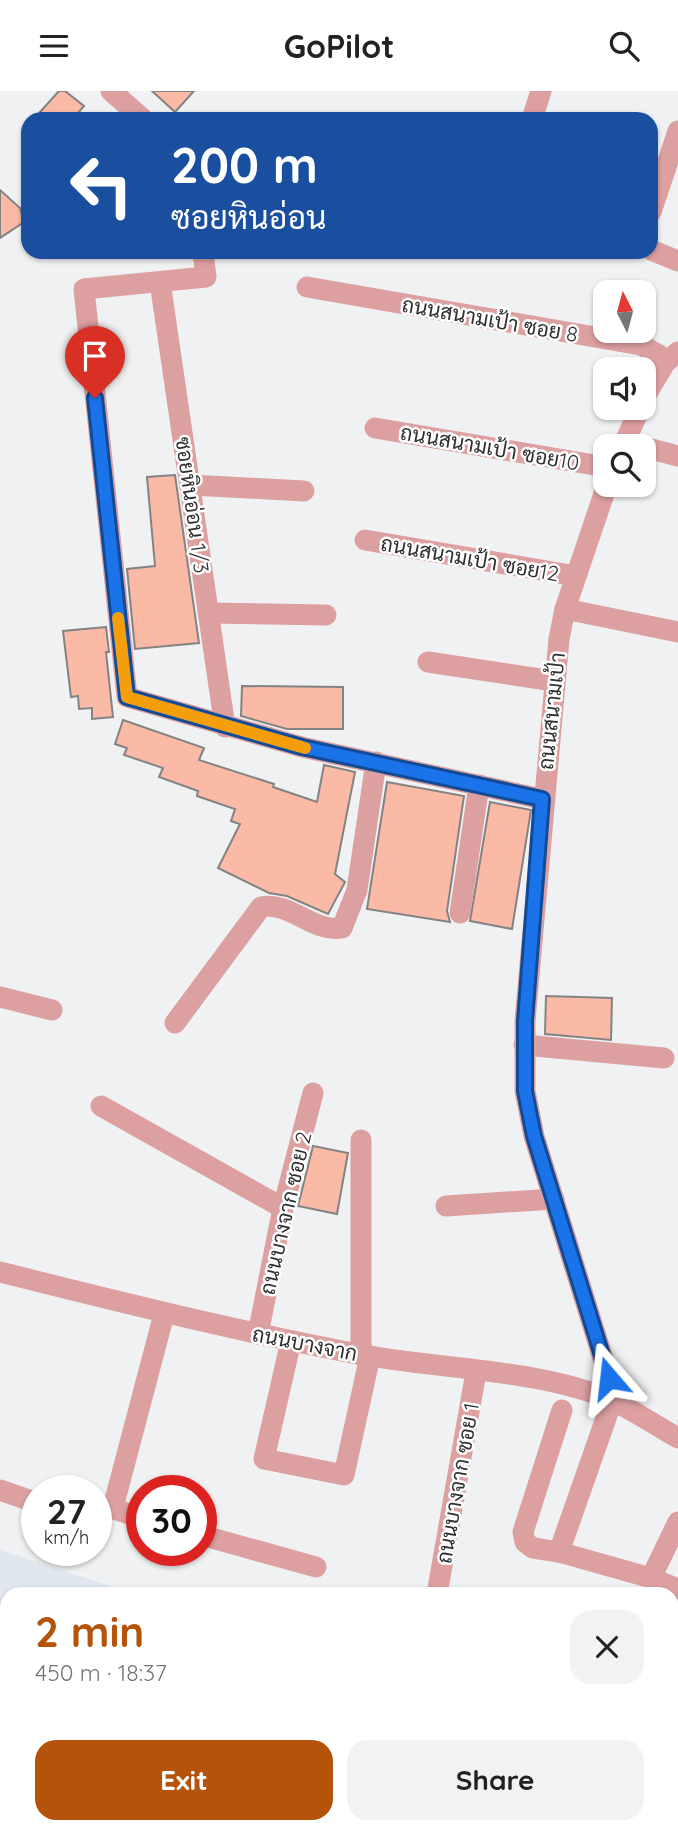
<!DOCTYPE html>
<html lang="en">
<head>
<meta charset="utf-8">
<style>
  body { margin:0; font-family:Quicksand,Sarabun,sans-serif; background:#f2f2f2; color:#222; height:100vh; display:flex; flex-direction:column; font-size:26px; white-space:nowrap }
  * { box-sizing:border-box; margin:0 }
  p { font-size:23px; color:#767676 }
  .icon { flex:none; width:38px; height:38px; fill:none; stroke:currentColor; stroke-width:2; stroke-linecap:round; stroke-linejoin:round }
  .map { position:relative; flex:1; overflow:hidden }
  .details { position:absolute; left:0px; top:1496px; width:679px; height:247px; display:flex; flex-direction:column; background:#fff; border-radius:21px 21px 0 0; box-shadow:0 2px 5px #0004 }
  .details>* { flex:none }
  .banner { position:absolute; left:21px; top:21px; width:637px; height:147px; border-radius:21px; box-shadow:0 2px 5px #0004; background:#1a4fa0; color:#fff; overflow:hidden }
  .needle { width:46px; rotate:354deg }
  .controls { position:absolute; left:593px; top:189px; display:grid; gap:14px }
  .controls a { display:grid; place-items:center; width:63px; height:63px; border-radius:14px; background:#fff; box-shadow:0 2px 5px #0004; font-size:35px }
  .speed { position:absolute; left:21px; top:1384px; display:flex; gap:14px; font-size:35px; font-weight:700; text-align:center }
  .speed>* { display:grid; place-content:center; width:91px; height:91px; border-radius:50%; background:#fff; box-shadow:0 2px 5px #0004; line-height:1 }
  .speed small { font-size:18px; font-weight:400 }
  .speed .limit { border:10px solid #d22; background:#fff; color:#111 }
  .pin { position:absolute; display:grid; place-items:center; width:60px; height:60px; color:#fff; margin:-72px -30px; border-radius:50% 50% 50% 0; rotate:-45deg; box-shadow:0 0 7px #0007 }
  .pin .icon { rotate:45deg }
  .me { position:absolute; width:77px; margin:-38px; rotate:343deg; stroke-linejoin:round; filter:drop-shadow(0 0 5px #0008) }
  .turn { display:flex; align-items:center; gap:24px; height:147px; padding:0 35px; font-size:32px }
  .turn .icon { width:91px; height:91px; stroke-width:2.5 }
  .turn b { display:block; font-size:49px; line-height:60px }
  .round { display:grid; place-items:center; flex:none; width:74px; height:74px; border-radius:21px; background:#f2f2f2 }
  .summary { display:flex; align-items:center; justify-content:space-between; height:119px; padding:0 35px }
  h1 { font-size:42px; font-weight:700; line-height:52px; color:#b45309 }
  .cta { display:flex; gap:14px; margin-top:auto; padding:14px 35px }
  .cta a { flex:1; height:80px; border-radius:21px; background:#b45309; color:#fff; font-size:28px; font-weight:700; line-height:80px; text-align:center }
  .cta a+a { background:#f2f2f2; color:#222 }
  header { display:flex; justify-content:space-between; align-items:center; height:91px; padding:0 35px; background:#fff; font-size:32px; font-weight:700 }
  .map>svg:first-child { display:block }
</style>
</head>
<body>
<header><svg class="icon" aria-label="menu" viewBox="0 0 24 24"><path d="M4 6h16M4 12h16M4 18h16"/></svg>GoPilot<svg class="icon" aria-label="search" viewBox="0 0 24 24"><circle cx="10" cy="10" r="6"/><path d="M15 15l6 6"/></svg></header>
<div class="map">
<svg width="678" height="1742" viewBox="0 0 678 1742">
  <rect width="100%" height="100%" fill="#f0f1f2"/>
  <!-- built -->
  <polygon fill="#e1e7ee" points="0,1459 135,1503 7,1503 7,1736 672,1736 672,1680 678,1682 678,1742 0,1742"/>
  <!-- building -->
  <g fill="#fbbaa6" stroke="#848383" stroke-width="2">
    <polygon points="59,0 65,0 84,15 73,28 48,28 40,21"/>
    <polygon points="152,0 194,0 175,21"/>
    <polygon points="0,99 20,117 24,131 0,147"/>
    <polygon points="175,384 199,552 135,558 127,478 155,475 147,386"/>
    <polygon points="106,536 109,561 106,561 113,626 92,628 92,617 79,618 78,605 71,606 63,540"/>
    <polygon points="242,595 343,596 343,638 287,638 241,625"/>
    <polygon points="123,629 204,657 199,669 274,693 273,696 317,711 324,674 355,681 335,783 345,791 328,823 287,805 269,802 218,777 240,733 231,730 235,718 197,705 198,700 159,686 163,677 124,664 127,657 115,653"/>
    <polygon points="387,691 464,705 447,820 450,831 367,818"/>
    <polygon points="490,711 531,719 512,838 470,830"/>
    <polygon points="546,905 612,907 611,949 545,943"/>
    <polygon points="313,1055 348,1062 337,1123 298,1115"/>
  </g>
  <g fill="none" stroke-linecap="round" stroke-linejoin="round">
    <!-- minor -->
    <g stroke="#dda0a1" stroke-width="21">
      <polyline points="111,0 143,28"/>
      <polyline points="532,28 541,0"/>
      <polyline points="651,121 678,40"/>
      <polyline points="651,159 678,170"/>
      <polyline points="203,161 206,186 84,198 127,606 302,656 542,708"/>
      <polyline points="160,191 225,636"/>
      <polyline points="307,196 641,254 659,264 665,272"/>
      <polyline points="644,307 665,272 678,261"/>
      <polyline points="375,337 606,376"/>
      <polyline points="623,355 640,317"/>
      <polyline points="644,356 678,365"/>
      <polyline points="191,394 304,400"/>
      <polyline points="607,394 565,518 559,548 525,930 525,1000 534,1045 609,1287 612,1310 559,1461 651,1487 678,1498"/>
      <polyline points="365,449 576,485"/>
      <polyline points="565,518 678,541"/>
      <polyline points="208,522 326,524"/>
      <polyline points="428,571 554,590"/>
      <polyline points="460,822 479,694"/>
      <polyline points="0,906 52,919"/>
      <path d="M175,932l86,-116c29,-6 52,26 81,21l15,-38 19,-128"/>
      <polyline points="524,954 664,967"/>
      <polyline points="101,1015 283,1117"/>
      <polyline points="446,1115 554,1108"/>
      <path d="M0,1181c119,30 237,59 358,82 77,15 185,15 255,47 23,11 44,25 65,37"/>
      <polyline points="258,1243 283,1117 313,1002"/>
      <polyline points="291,1250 264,1368 344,1384 370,1265"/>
      <polyline points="361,1264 361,1049"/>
      <polyline points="0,1399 37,1412"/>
      <polyline points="142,1427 117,1419 115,1409 164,1223"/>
      <polyline points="201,1444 316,1476"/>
      <polyline points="559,1461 533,1457 525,1451 523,1441 562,1319"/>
      <polyline points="651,1487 678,1431"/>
      <polyline points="437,1503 476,1281"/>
      <polyline points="0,1527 7,1530"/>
      <polyline points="672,1648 678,1650"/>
      <polyline points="9,1736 27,1742"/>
      <polyline points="665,1736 678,1740"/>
      <polyline points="166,1742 168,1736"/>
      <polyline points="462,1742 464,1736"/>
    </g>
  </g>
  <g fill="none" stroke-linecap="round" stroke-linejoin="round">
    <defs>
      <polyline id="route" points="95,307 127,606 302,656 542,708 525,930 525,1000 534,1045 609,1287"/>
    </defs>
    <!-- route casing -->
    <use href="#route" stroke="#114b97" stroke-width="18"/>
    <!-- route -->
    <use href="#route" stroke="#1a73e8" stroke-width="12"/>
    <!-- slow -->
    <polyline stroke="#f59e0b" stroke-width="12" points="118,527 127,606 305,657"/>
  </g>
  <g text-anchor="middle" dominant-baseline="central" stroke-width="5" stroke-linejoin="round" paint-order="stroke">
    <!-- street labels -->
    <g font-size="21" fill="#2f2f30" stroke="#fefeff">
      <text transform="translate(490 228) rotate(10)">ถนนสนามเป้า ซอย 8</text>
      <text transform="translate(490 356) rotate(10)">ถนนสนามเป้า ซอย10</text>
      <text transform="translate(193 414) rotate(82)">ซอยหินอ่อน 1/3</text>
      <text transform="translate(470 467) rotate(10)">ถนนสนามเป้า ซอย12</text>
      <text transform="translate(551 620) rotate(-84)">ถนนสนามเป้า</text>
      <text transform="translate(285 1122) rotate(-77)">ถนนบางจาก ซอย 2</text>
      <text transform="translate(305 1252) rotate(11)">ถนนบางจาก</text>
      <text transform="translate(457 1392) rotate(-80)">ถนนบางจาก ซอย 1</text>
    </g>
  </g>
</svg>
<div class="controls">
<a><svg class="needle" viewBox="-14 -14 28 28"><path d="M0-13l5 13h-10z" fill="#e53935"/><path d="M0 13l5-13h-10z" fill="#767676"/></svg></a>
<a><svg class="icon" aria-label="sound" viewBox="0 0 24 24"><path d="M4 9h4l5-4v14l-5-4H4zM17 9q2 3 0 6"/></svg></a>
<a><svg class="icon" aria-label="search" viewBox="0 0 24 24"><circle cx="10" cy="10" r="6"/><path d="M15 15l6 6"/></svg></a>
</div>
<div class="speed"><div>27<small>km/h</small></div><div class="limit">30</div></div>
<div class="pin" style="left:95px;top:307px;background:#d93025"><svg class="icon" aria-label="arrive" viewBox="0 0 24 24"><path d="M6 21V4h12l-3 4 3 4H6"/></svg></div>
<svg class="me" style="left:609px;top:1287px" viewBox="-20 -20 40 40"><path d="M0-17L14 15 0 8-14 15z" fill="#1a73e8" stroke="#fff" stroke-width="4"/></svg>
<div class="banner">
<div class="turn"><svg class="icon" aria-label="left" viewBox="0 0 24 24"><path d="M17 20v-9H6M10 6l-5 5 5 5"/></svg><div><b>200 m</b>ซอยหินอ่อน</div></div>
</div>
<section class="details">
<div class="summary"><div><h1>2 min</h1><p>450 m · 18:37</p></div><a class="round"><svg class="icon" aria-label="close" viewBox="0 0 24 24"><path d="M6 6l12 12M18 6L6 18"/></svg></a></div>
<div class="cta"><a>Exit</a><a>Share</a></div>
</section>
</div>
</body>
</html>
